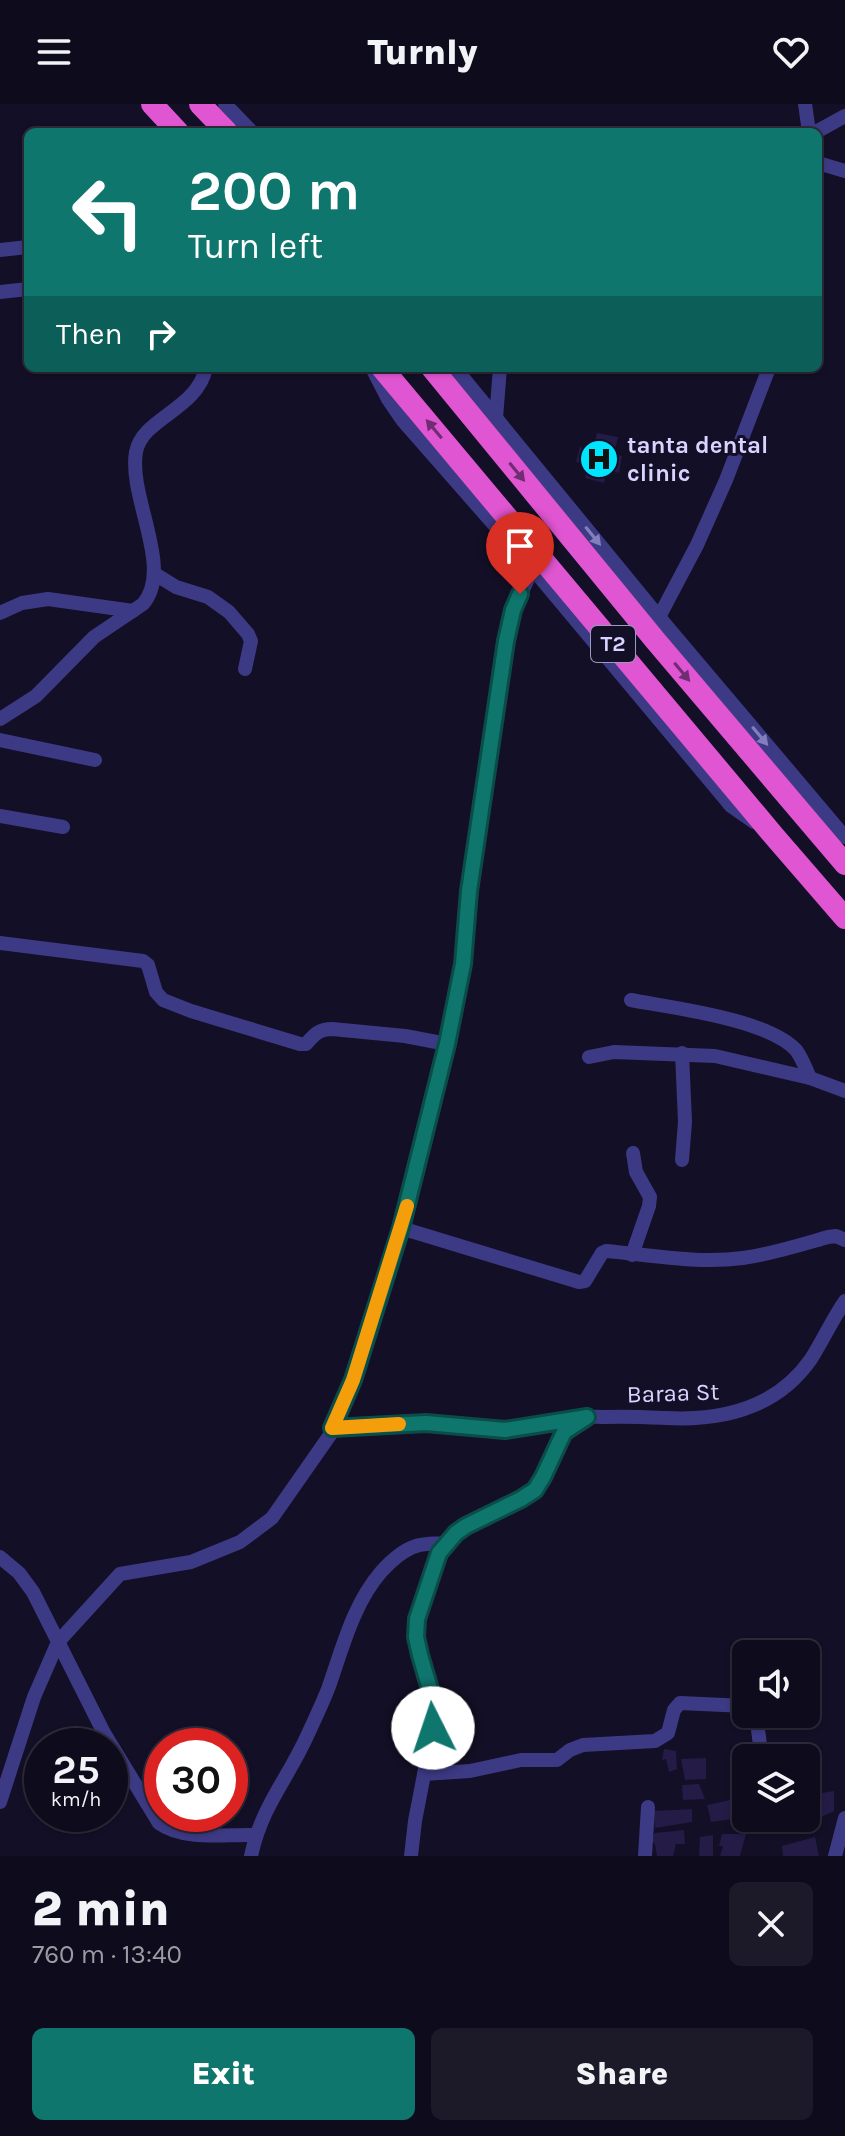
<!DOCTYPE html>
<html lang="en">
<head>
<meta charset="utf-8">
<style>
  body { margin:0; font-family:Karla,sans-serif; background:#1c1929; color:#f1f3f6; height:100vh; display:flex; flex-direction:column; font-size:30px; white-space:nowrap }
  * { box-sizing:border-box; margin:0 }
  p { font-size:26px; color:#9b9ba3 }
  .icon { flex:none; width:44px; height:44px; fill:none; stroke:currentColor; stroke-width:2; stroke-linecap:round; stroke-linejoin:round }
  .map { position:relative; height:1752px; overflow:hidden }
  .details { display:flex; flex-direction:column; background:#0e0b1c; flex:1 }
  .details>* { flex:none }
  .guide { position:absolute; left:24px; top:24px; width:798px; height:244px; border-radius:12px; box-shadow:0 2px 6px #0004,0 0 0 2px #2e2b3b; background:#0f766e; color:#fff; overflow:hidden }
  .fabs { position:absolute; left:732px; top:1536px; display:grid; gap:16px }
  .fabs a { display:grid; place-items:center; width:88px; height:88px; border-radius:12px; background:#0e0b1c; box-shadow:0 2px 6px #0004,0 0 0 2px #2e2b3b; font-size:40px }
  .speed { position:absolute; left:24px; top:1624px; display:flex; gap:16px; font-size:40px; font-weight:700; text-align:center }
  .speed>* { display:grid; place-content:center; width:104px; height:104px; border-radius:50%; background:#0e0b1c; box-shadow:0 2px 6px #0004,0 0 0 2px #2e2b3b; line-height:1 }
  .speed small { font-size:20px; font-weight:400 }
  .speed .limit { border:12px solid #d22; background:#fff; color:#111 }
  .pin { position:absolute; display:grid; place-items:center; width:68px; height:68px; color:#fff; margin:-82px -34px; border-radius:50% 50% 50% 0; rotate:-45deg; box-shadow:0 0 8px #0007 }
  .pin .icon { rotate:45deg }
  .me { position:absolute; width:88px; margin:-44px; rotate:356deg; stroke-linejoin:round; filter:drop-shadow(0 0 6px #0008) }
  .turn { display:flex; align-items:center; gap:28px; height:168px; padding:0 32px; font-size:36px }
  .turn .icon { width:104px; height:104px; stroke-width:2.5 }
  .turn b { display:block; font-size:56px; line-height:68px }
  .then { display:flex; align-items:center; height:76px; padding:0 32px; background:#0003; gap:16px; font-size:30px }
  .round { display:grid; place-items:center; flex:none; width:84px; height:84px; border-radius:12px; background:#1c1929 }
  .head { display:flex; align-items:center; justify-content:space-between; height:136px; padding:0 32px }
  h1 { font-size:48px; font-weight:800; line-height:60px }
  .cta { display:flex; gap:16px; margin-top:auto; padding:16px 32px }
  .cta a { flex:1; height:92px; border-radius:12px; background:#0f766e; color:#fff; font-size:32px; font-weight:800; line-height:92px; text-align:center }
  .cta a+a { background:#1c1929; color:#f1f3f6 }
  header { display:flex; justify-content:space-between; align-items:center; height:104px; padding:0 32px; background:#0e0b1c; font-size:36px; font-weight:800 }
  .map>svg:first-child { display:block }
</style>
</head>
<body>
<header><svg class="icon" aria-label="menu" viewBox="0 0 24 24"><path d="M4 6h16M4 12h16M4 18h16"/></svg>Turnly<svg class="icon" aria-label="heart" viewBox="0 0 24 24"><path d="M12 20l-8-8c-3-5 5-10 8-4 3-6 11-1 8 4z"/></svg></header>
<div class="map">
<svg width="845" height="1752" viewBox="0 0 845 1752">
  <rect width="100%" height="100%" fill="#130f26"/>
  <!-- building -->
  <g fill="#241b47">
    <polygon points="597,329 618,333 614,350 622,352 619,369 607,366 604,379 585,374 588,360 576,358 580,343 593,346"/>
    <polygon points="664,1645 676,1647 677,1665 669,1668 666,1655 662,1656"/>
    <polygon points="706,1654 706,1675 685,1676 681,1655"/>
    <polygon points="699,1680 705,1695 683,1696 682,1681"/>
    <polygon points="806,1682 818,1715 799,1721 798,1714 806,1714"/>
    <polygon points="834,1687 834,1707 821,1713 816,1690"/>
    <polygon points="730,1696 733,1715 711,1718 707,1701"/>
    <polygon points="692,1705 692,1718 655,1724 653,1707"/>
    <polygon points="684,1726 685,1740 676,1740 673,1752 657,1752 655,1740 650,1736 655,1729"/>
    <polygon points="722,1730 746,1730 740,1752 720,1752 723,1742 719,1742"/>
    <polygon points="713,1731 713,1752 699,1752 700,1733"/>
    <polygon points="815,1733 819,1752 783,1752 782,1742"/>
  </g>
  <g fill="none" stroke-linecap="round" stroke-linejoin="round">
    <!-- minor -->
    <g stroke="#3d3a85" stroke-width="14">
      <polyline points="225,0 252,28"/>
      <polyline points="805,0 809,28"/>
      <polyline points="816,28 845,12"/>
      <polyline points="818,59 845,67"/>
      <polyline points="0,146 28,143"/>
      <polyline points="0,188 28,185"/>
      <polyline points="372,264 388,295 403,317 533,465 731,702 754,718"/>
      <polyline points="455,264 659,513 845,733"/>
      <polyline points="496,314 500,264"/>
      <polyline points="155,470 176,483 208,493 229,508 248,530 251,537 245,565"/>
      <polyline points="0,509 22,499 48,495 133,507"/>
      <polyline points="659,513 697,441 726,376 769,264"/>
      <path d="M0,615l36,-23 58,-59 49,-33c31,-36 -15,-107 -7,-152 6,-34 61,-42 70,-84"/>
      <polyline points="0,636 95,656"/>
      <polyline points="0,712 63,723"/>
      <path d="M0,839l143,18 5,4 8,27 7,8 28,11 109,33h6c8,-9 13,-15 26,-15l73,7 42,8"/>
      <path d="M631,896c42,8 136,19 165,50 6,8 10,19 14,28"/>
      <polyline points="682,949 685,1018 682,1056"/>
      <polyline points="589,953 614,948 715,952 810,974 845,987"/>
      <path d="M401,1124l178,54 6,-1 17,-28 4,-2c45,4 91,13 137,7 29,-4 57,-13 85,-21l8,-1 9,4"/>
      <polyline points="632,1151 649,1102 650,1093 636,1068 633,1049"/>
      <polyline points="332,1324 426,1319 505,1326 578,1314"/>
      <path d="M0,1453l19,16 14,19 71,141 55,90c25,18 66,11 96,12"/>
      <polyline points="756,1610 760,1641 767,1654"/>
      <polyline points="424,1670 470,1667 521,1656 557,1656 570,1646 583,1641 655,1637 668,1629 674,1606 680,1599 746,1602"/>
      <polyline points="0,1698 34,1593 58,1538 120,1470 191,1458 240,1438 272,1414 330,1331 353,1276 401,1124 447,940 463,860 469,787 506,537 513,506 533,465"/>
      <path d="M251,1752c11,-51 37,-77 57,-122 7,-15 14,-30 20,-45 14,-39 25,-85 53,-117 9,-10 22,-22 35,-26 9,-3 21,-2 30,-3"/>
      <path d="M411,1752l4,-35 18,-93c1,-17 -1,-32 -5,-48 -6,-20 -14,-38 -11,-60 3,-23 21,-72 39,-87 10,-9 25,-14 37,-20 14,-7 32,-13 42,-24 22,-22 17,-61 52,-71 5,-2 13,-1 18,-1 21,-1 40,0 61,1 56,3 111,-10 145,-59 12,-19 21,-39 34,-58"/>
      <polyline points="645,1752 648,1703"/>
      <polyline points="835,1752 845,1714"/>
    </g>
    <!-- trunk -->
    <g stroke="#e055d1" stroke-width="22">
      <polyline points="152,0 178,28"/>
      <polyline points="200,0 227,28"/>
      <polyline points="382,264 774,732 845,814"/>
      <polyline points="432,264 655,536 845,760"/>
    </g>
  </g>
  <!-- one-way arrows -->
  <defs><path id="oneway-solid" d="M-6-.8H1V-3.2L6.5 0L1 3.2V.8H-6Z" transform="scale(2)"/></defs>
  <g fill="#6f2e73">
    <use href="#oneway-solid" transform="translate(434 325) rotate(-130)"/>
    <use href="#oneway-solid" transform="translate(517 368) rotate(51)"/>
    <use href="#oneway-solid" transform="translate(682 568) rotate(50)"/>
  </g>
  <g fill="#837fbc">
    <use href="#oneway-solid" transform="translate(593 432) rotate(51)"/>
    <use href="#oneway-solid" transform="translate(760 632) rotate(50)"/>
  </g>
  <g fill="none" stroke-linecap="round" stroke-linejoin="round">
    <defs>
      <polyline id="route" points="433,1624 432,1592 420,1551 416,1533 417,1515 439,1449 456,1429 466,1422 521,1395 535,1386 543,1373 564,1328 587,1313 505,1326 426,1319 332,1324 353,1276 401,1124 447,940 463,860 469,787 506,537 513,506 520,490"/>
    </defs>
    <!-- route casing -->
    <use href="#route" stroke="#0a4d48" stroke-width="20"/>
    <!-- route -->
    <use href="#route" stroke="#0f766e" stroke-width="14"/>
    <!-- slow -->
    <polyline stroke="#f59e0b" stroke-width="14" points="399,1320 332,1324 353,1276 407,1102"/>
  </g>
  <!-- icons -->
  <defs>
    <symbol id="hospital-disc" viewBox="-11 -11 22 22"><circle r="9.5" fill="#00e5ff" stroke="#130f26"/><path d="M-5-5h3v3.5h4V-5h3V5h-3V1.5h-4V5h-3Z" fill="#111"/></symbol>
  </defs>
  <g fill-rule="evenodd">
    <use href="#hospital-disc" x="577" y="333" width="44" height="44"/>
  </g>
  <g text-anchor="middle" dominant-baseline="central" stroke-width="6" stroke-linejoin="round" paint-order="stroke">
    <!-- shield labels -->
    <rect fill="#130f26" stroke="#9e99be" stroke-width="2" x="591" y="522" width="44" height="36" rx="6"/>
    <g font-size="22" font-weight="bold" fill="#d9d4ff">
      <text x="613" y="540">T2</text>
    </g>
    <!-- poi labels -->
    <g font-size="24" font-weight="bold" fill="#d9d4ff" stroke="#130f26" text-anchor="start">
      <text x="627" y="341">tanta dental<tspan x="627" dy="28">clinic</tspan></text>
    </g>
    <!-- street labels -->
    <g font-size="24" fill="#d9d4ff" stroke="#130f26">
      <text transform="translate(673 1289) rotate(-2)">Baraa St</text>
    </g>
  </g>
</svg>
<div class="fabs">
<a><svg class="icon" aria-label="sound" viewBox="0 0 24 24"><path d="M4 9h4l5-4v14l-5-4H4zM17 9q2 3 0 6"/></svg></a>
<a><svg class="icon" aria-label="layers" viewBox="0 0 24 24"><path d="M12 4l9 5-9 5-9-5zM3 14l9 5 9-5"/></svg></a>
</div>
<div class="speed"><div>25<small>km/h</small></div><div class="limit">30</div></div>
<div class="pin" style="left:520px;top:490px;background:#d93025"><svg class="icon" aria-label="arrive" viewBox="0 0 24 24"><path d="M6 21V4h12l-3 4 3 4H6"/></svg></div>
<svg class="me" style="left:433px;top:1624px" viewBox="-20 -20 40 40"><circle r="19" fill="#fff"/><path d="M0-13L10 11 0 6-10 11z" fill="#0f766e"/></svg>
<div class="guide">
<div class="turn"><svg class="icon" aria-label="left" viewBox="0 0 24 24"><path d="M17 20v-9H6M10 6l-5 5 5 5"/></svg><div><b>200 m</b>Turn left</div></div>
<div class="then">Then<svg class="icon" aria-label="right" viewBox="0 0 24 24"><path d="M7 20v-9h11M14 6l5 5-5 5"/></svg></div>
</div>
</div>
<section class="details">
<div class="head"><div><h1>2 min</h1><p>760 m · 13:40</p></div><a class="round"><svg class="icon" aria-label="close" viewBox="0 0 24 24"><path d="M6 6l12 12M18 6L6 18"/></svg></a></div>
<div class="cta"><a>Exit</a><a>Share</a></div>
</section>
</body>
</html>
